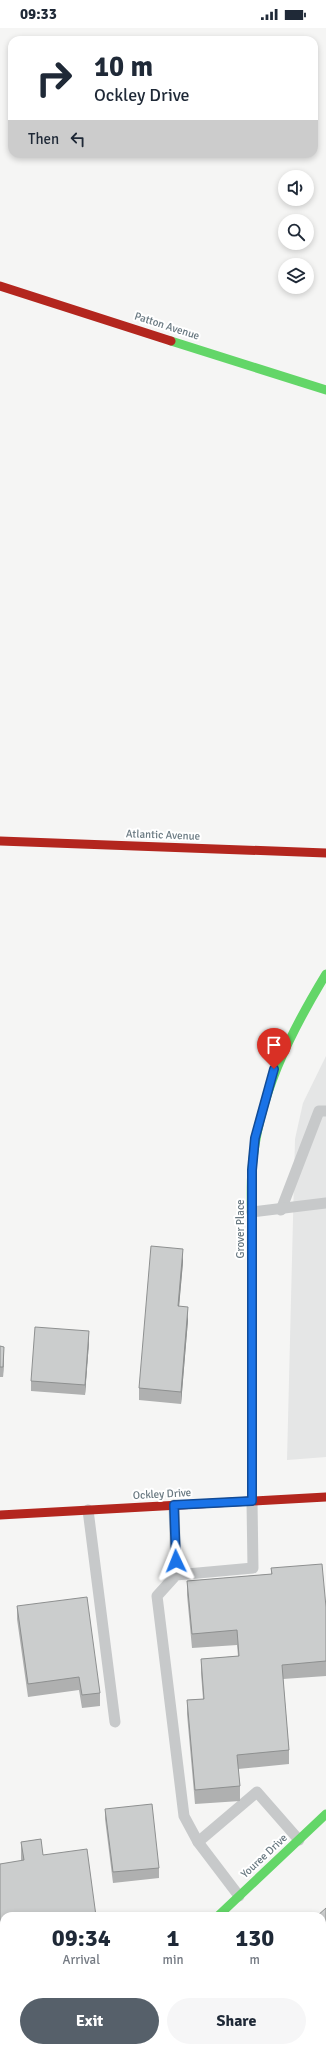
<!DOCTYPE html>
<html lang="en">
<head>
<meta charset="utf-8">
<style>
  body { margin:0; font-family:Signika,sans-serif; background:#f6f6f7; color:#1f2937; height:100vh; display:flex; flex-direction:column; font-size:15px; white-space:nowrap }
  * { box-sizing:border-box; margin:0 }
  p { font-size:13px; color:#747a83 }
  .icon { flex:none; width:22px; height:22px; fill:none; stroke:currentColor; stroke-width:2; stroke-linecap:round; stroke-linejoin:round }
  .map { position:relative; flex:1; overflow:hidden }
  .sheet { position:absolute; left:0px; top:1884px; width:326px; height:140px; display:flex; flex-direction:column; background:#fff; border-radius:12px 12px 0 0; box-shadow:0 2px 6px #0003 }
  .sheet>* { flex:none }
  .top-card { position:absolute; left:8px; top:8px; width:310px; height:122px; border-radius:12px; box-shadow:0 2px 6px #0003; background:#fff; color:#1f2937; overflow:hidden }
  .tools { position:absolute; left:278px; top:142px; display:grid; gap:8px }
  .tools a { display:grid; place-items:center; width:36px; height:36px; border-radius:50%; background:#fff; box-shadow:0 2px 6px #0003; font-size:20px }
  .pin { position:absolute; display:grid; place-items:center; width:34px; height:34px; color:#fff; margin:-41px -17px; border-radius:50% 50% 50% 0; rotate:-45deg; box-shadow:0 0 4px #0007 }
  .pin .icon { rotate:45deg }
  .me { position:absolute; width:44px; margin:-22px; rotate:358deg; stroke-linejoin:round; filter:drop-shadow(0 0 3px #0008) }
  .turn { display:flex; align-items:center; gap:14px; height:84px; padding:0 20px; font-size:18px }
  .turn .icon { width:52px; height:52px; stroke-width:2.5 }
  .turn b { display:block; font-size:28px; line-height:34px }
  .then { display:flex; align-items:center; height:38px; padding:0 20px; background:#0003; gap:8px; font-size:15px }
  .eta { display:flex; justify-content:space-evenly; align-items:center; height:68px; text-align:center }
  .eta b { font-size:24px; font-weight:700; line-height:28px }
  .button { display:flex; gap:8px; margin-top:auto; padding:8px 20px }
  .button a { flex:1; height:46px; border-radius:24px; background:#56606a; color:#fff; font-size:16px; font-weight:700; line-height:46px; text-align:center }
  .button a+a { background:#f6f6f7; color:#1f2937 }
  .status { display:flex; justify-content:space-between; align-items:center; height:28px; padding:0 20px; background:#fff; direction:ltr }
  .status svg { height:11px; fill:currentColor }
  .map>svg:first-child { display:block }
</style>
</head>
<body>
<div class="status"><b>09:33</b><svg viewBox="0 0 49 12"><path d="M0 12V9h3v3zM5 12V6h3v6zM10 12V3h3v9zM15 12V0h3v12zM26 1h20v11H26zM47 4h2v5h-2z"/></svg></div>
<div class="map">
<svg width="326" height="2024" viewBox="0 0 326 2024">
  <rect width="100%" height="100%" fill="#f5f5f4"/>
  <!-- built -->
  <polygon fill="#e5e6e6" points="326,1028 326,1429 287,1432 295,1111 303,1075"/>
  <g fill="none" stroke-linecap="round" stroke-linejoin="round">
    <!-- lane -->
    <g stroke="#c7c9ca" stroke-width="11">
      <polyline points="281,1182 319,1083 326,1083"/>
      <polyline points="252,1184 326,1175"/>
      <polyline points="174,1477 176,1547"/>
      <polyline points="88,1482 115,1694"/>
      <polyline points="198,1814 257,1764 299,1812"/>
      <polyline points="239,1868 198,1814 184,1788 157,1568 176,1547 253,1540 252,1473"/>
    </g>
    <!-- street -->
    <g stroke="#c7c9ca" stroke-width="22">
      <polyline points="322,1969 326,1968"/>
      <polyline points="0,1996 4,1996"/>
    </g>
    <!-- fast -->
    <g stroke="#63d668" stroke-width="9">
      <polyline points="171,313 326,362"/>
      <path d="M252,1214c0,-24 -2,-49 0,-73 6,-72 37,-134 74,-195"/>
      <polyline points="218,1888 326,1786"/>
      <polyline points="72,2024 77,2020"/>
    </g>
    <!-- jam -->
    <g stroke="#b3261e" stroke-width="9">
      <polyline points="0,258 171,313"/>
      <polyline points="0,813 326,825"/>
      <polyline points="252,1214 252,1473"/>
      <polyline points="0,1487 326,1469"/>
    </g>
  </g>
  <!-- wall -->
  <g fill="#afb0b0">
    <polygon points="183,1234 179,1278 188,1292 181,1376 139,1372 139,1360"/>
    <polygon points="89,1314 85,1367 31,1363 31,1353"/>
    <polygon points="0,1318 4,1329 3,1349 0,1349"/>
    <polygon points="271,1540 326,1579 326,1648 283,1651 289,1722 289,1736 238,1741 240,1758 240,1773 195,1776 187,1686 187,1672 203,1671 201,1645 201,1631 238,1628 237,1617 192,1620 187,1567 187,1553 271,1546"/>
    <polygon points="17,1578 100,1665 100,1678 82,1680 79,1662 28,1669 17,1591"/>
    <polygon points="105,1781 159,1840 159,1850 113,1855 105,1791"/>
    <polygon points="41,1811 4,1888 4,1941 0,1942 0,1836 21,1833 21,1814"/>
    <polygon points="326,1880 326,1938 322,1939 322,1888"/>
  </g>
  <!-- shaded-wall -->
  <g fill="#8e9090">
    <polygon points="183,1221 183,1234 178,1291 178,1278"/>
    <polygon points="188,1279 188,1292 181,1376 181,1364"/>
    <polygon points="89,1303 89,1314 85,1367 85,1357"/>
    <polygon points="4,1319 4,1329 3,1349 3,1339"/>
  </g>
  <!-- building -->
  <g fill="#cbcdcd" stroke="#8e9090">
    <polygon points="151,1218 183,1221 178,1278 188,1279 181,1364 139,1360"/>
    <polygon points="35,1299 89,1303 85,1357 31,1353"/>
    <polygon points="0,1318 4,1319 3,1339 0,1339"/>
    <polygon points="322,1536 326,1579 326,1633 282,1637 289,1722 237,1727 240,1758 195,1762 187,1672 204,1671 201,1631 239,1628 237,1602 192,1606 187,1553 272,1546 271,1540"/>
    <polygon points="87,1569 100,1665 82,1667 79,1649 28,1656 17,1578"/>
    <polygon points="152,1776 159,1840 113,1844 105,1781"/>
    <polygon points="41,1811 43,1827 87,1821 96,1888 4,1888 4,1927 0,1927 0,1836 24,1832 21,1814"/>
    <polygon points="326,1880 326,1924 322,1925 322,1888 317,1888"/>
  </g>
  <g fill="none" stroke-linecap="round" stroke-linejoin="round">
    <defs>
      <polyline id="route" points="176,1533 174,1477 252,1473 252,1142 255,1110 274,1041"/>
    </defs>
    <!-- route casing -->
    <use href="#route" stroke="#114b97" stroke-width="10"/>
    <!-- route -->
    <use href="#route" stroke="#1a73e8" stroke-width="7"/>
  </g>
  <g text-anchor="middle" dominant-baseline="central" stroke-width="4" stroke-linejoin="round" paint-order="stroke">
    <!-- street labels -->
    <g font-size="11" fill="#687880" stroke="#fff">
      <text transform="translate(167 298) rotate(18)">Patton Avenue</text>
      <text transform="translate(163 807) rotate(2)">Atlantic Avenue</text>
      <text transform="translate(240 1201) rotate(-90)">Grover Place</text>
      <text transform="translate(162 1466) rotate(-3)">Ockley Drive</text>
      <text transform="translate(264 1828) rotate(-43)">Youree Drive</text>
    </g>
  </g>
</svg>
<div class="tools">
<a><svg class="icon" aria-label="sound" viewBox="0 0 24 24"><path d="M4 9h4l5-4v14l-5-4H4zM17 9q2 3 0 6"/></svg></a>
<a><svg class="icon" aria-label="search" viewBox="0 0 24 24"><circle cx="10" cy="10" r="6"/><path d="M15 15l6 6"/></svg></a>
<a><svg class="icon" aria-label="layers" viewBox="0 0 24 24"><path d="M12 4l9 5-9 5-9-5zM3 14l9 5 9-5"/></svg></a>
</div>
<div class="pin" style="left:274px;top:1041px;background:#d93025"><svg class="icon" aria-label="arrive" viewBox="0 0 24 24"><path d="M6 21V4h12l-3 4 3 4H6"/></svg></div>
<svg class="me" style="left:176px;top:1533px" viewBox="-20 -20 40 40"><path d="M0-17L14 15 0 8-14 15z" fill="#1a73e8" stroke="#fff" stroke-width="4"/></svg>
<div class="top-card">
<div class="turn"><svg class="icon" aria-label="right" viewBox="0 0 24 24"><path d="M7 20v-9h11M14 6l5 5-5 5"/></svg><div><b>10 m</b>Ockley Drive</div></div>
<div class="then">Then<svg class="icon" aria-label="left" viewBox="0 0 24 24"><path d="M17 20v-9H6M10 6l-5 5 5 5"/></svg></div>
</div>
<section class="sheet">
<div class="eta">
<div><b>09:34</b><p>Arrival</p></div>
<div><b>1</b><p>min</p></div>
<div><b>130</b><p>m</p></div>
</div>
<div class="button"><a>Exit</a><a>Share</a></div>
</section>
</div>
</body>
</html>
